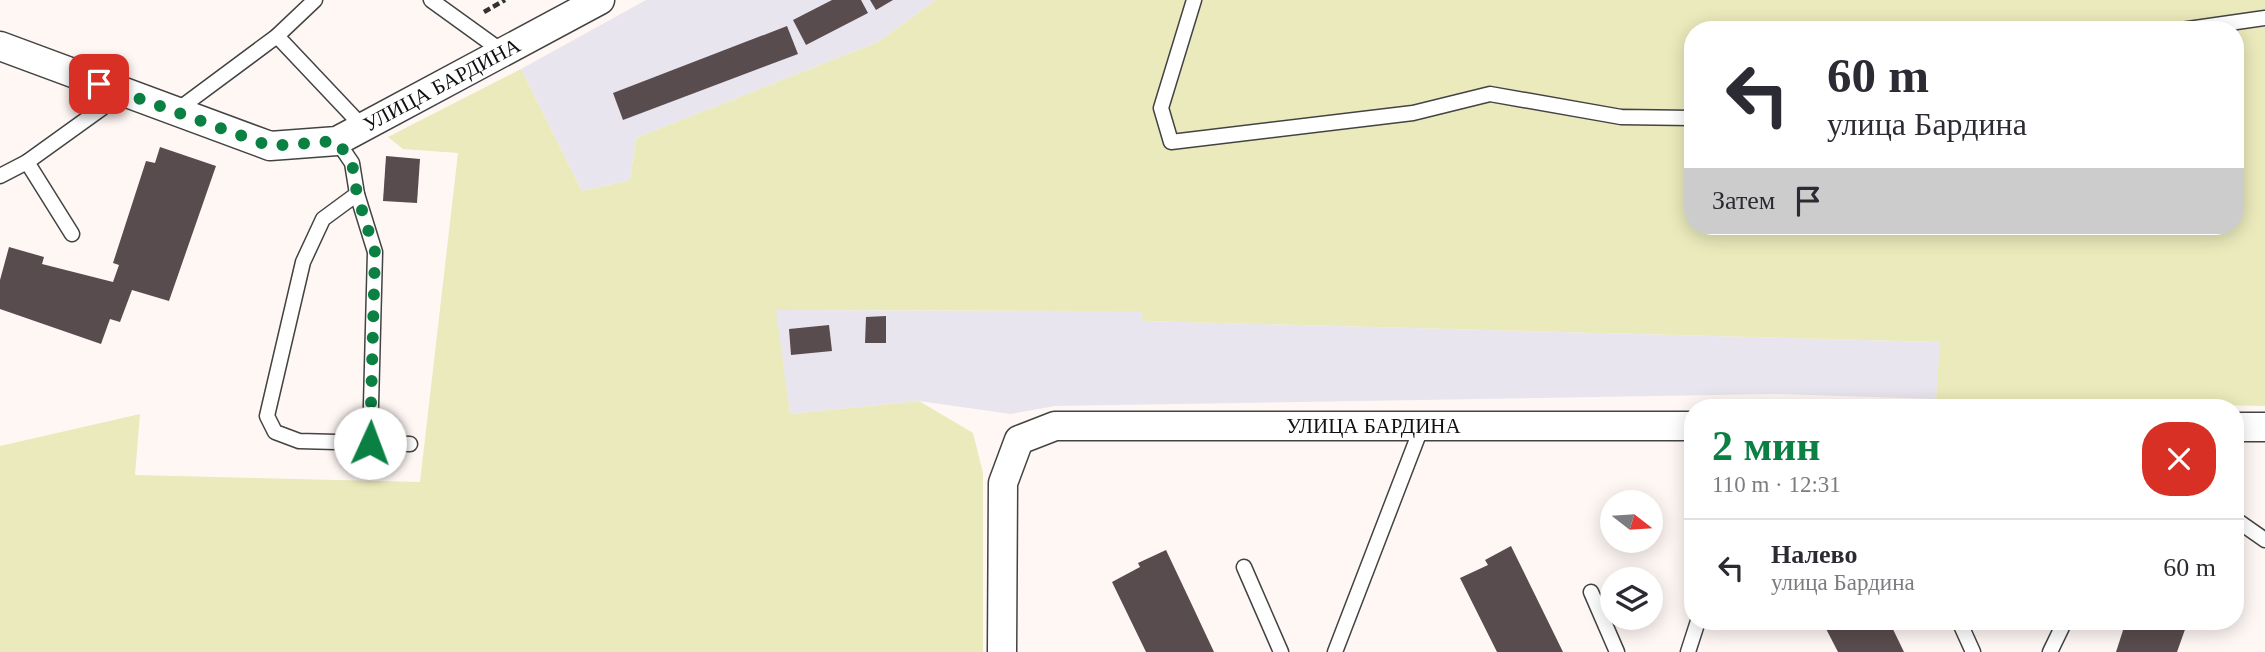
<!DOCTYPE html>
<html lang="ru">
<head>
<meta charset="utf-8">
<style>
  body { margin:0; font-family:"Times New Roman",serif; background:#f7f7f7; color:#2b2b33; height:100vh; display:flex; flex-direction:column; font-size:26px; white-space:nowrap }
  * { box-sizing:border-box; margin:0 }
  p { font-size:23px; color:#7c7c81 }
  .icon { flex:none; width:38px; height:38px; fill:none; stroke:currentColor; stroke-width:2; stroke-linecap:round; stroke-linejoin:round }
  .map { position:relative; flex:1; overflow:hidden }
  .panel { position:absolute; left:1684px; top:399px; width:560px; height:231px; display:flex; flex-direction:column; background:#fff; border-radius:28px; box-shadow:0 4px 18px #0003 }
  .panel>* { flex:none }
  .guide { position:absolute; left:1684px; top:21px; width:560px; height:214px; border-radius:28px; box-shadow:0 4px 18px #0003; background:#fff; color:#2b2b33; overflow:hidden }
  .needle { width:46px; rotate:107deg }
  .controls { position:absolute; left:1600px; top:490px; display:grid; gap:14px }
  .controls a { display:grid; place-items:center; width:63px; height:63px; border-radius:50%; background:#fff; box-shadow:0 4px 18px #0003; font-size:35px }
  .pin { position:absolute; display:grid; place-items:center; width:60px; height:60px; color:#fff; margin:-30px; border-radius:14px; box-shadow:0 4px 10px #0006 }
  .me { position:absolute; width:77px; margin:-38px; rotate:2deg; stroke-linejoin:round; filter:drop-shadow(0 0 5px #0008) }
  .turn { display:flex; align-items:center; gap:24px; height:147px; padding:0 28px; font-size:32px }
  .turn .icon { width:91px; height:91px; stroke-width:2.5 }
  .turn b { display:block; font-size:49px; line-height:60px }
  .then { display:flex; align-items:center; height:66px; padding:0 28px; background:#0003; gap:14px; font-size:26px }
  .round { display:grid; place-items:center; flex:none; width:74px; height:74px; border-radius:28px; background:#f7f7f7 }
  .head { display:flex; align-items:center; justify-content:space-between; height:119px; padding:0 28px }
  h1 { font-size:42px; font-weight:700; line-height:52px; color:#0b8043 }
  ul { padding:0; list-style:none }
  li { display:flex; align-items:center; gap:21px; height:98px; padding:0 28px; border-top:2px solid #e1e1e2 }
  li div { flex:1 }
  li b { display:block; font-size:26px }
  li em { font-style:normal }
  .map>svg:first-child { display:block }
</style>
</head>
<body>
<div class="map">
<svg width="2265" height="652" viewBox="0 0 2265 652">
  <rect width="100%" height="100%" fill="#fff7f4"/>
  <!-- industrial -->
  <g fill="#e9e5ee">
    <polygon points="646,0 936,0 878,42 636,138 630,180 582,191 521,69"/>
    <polygon points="775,310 1141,311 1144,321 1941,342 1936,399 1774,394 1055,406 1011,414 919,401 790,414"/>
  </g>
  <!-- green -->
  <path fill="#eaeabc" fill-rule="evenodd" d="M936,0h1329v406l-329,-7 4,-57 -797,-21 -2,-10 -365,-1 14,104 129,-13 54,32 10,40v179h-983v-206l140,-32 -5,61 285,7 38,-329 -55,-4 -15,-12 133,-68 61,122 48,-11 6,-42 242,-96zM1692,30h543v196h-543z"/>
  <!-- building -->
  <g fill="#594c4e">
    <polygon points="832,0 861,0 868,13 806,45 793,20"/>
    <polygon points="870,0 893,0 876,10"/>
    <polygon points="787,26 798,54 623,120 613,93"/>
    <polygon points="160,147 216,166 169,301 132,290 120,322 110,319 101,344 0,309 0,280 9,247 44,257 42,264 113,282 119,265 113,263 146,161 155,163"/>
    <polygon points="386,156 420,159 417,203 383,201"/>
    <polygon points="886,316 886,343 865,343 866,317"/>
    <polygon points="829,325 832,351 791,355 789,329"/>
    <polygon points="1511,546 1540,605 1563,652 1497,652 1460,578 1488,565 1485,560"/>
    <polygon points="1166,550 1192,605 1214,652 1146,652 1112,582 1140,567 1138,563"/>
    <polygon points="1822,621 1889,621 1904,652 1838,652"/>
    <polygon points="2126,621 2188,621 2177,652 2116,652"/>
  </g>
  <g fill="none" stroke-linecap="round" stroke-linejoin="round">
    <defs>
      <g id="lane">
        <polyline points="431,0 503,52"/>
        <polyline points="1194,0 1161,108 1171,142 1413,113 1490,94 1621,117 1692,118"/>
        <polyline points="2181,30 2265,18"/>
        <polyline points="277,36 363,127"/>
        <polyline points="176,111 277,36 315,0"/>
        <polyline points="337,141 352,163 357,194 375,252 370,443"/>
        <polyline points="27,162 72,234"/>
        <polyline points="0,176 27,162 123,93"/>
        <polyline points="357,194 323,219 303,262 267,416 275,432 299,441 410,444"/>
        <polyline points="2235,519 2265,540"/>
        <polyline points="1244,567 1281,652"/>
        <polyline points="1591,592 1617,652"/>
        <polyline points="1959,621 1973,652"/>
        <polyline points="1335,652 1422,426"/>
        <polyline points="1688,652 1698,621"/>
        <polyline points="2050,652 2065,621"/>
      </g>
      <g id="street">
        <path id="s1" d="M0,46l270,100 67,-5 263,-141"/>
        <polyline points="2235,427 2265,427"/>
        <path id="s2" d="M1002,652l1,-169 16,-43 36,-14h637"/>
      </g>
    </defs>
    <!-- lane casing -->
    <use href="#lane" stroke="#434343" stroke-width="17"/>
    <!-- street casing -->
    <use href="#street" stroke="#434343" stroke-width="31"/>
    <!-- path -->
    <polyline stroke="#323232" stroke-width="4.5" stroke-dasharray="7 3.5" stroke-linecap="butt" points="484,12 505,0"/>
    <!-- lane -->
    <use href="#lane" stroke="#fff" stroke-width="14"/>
    <!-- street -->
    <use href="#street" stroke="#fff" stroke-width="28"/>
  </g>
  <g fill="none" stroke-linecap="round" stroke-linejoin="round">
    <!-- route -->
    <polyline stroke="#0b8043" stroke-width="12" stroke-dasharray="0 21.6" points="99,84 270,146 337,141 352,163 357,194 375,252 370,443"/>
  </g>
  <g text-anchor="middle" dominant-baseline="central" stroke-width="7" stroke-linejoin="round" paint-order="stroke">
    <!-- street labels -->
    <g font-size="21" fill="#101010" stroke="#fff">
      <text stroke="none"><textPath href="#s1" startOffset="474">УЛИЦА БАРДИНА</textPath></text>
      <text stroke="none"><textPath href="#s2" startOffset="572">УЛИЦА БАРДИНА</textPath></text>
    </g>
  </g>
</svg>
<div class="controls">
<a><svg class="needle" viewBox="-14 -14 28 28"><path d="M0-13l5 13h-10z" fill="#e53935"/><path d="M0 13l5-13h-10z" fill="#7c7c81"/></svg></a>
<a><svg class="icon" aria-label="layers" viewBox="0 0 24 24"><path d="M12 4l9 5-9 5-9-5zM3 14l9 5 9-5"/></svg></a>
</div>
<div class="pin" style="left:99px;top:84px;background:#d93025"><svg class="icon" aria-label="arrive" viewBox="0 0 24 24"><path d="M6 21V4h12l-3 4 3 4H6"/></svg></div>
<svg class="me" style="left:370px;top:443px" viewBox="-20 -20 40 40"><circle r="19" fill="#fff"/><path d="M0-13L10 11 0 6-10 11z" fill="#0b8043"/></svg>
<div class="guide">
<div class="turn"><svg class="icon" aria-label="left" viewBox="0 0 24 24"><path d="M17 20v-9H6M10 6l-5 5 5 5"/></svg><div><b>60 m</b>улица Бардина</div></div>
<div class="then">Затем<svg class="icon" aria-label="arrive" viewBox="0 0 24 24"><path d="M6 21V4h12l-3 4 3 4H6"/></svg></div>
</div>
<section class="panel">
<div class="head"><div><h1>2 мин</h1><p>110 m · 12:31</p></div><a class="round" style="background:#d93025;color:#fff"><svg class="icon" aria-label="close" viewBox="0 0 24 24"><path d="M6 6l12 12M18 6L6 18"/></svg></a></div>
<ul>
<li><svg class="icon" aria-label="left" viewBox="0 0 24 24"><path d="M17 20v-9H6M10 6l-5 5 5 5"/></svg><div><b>Налево</b><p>улица Бардина</p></div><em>60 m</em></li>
</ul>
</section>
</div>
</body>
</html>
